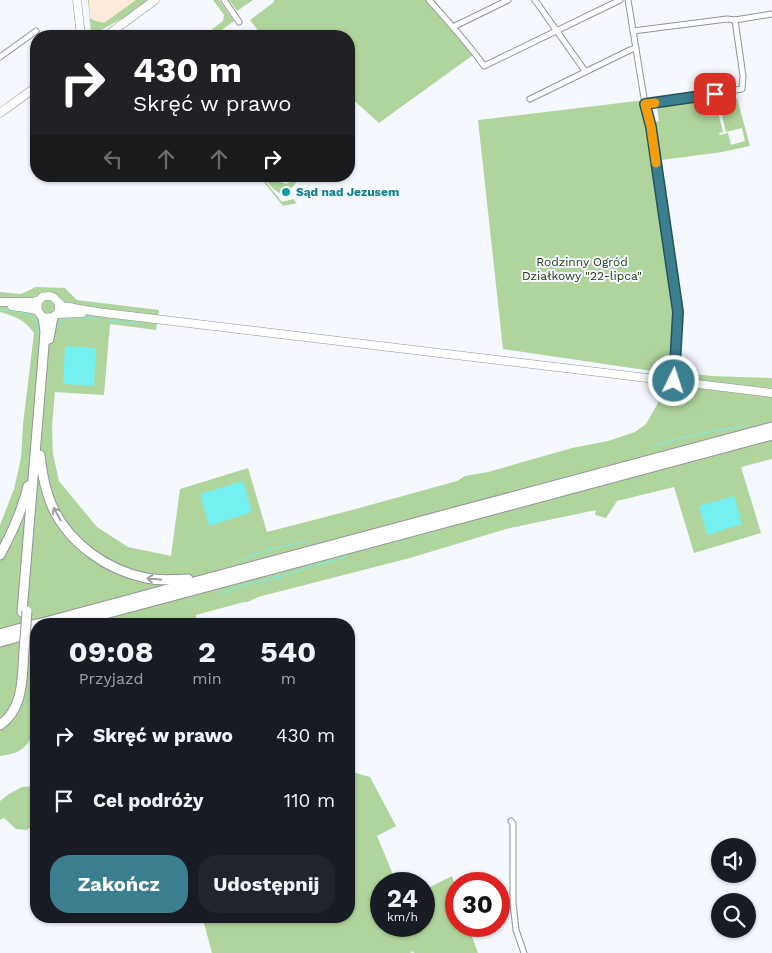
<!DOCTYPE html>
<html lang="pl">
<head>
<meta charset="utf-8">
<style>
  body { margin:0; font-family:"Work Sans",sans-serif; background:#20242c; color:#f1f3f6; height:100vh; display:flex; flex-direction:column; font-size:19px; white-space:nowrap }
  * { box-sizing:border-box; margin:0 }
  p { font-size:16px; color:#9ea1a6 }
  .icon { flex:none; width:28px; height:28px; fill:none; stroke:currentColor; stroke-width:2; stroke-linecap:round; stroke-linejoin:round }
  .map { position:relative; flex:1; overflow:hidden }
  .panel { position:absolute; left:30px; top:618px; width:325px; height:305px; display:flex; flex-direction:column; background:#171b24; border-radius:20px; box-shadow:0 1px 4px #0004 }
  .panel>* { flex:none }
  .guide { position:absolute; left:30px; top:30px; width:325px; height:152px; border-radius:20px; box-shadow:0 1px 4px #0004; background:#202124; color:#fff; overflow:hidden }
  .controls { position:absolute; left:711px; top:838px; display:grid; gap:10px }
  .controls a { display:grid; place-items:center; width:45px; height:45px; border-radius:50%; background:#171b24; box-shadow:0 1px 4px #0004; font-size:25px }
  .speed { position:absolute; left:370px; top:872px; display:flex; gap:10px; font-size:25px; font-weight:700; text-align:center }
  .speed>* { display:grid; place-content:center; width:65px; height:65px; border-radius:50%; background:#171b24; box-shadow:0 1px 4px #0004; line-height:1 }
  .speed small { font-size:12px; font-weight:400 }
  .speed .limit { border:8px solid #d22; background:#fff; color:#111 }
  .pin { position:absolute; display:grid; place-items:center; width:42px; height:42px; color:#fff; margin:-21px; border-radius:10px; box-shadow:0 2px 8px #0006 }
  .me { position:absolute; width:55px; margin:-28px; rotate:4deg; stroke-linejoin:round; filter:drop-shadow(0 0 4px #0008) }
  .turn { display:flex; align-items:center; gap:18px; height:105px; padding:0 20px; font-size:22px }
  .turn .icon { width:65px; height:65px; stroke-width:2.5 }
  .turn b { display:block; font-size:35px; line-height:42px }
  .lanes { display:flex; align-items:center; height:48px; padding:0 20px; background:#0003; justify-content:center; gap:25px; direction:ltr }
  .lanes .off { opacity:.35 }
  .eta { display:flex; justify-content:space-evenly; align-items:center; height:85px; text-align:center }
  .eta b { font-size:30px; font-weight:700; line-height:35px }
  .action { display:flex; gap:10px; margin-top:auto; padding:10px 20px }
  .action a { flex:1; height:58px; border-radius:20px; background:#3b7e8f; color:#fff; font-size:20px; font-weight:700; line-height:58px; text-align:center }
  .action a+a { background:#20242c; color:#f1f3f6 }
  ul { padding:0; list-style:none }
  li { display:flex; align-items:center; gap:15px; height:65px; padding:0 20px }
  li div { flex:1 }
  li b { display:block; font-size:19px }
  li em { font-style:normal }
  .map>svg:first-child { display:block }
</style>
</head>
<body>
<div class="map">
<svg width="772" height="953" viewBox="0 0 772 953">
  <rect width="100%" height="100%" fill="#f5f8ff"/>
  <!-- commercial -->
  <polygon fill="#fdeada" points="89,0 136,0 104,23 93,20 90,18"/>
  <!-- green -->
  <g fill="#b0d59c">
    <polygon points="88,0 89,0 90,18 93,20 104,23 136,0 151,0 139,9 94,34 91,34"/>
    <polygon points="213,0 219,0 234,21 213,36 203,36 223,21 224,15"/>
    <polygon points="229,0 253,0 237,11"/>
    <polygon points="274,0 425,0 473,55 379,123 349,96 349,36 262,36 250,20 274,2"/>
    <polygon points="710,98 712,113 718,112 723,132 719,133 720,135 728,133 731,145 745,141 742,128 726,132 719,103 737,98 750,146 722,152 662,160 655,122 659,121 657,107"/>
    <path d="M645,100l29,196 -2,77 6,-1 34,4 60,2v81l-31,8 20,66 -67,20 -20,-66 -57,14 -11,17 -11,-3 1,-5 -90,19 -96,29 -152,39 -10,5h-4l-48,13v3l-25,6h-135v106c-11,19 -14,23 -36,26v-231l14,-36 7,-31 2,-34 11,-91c-9,-13 -19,-17 -34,-21v-20l21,2 15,-7 29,1 12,12 82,10 -3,20 -46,-6 -6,71 -49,-3 -3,34 1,28 6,27 38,46 31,20 43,9 9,-67 68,-21 19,64 85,-22 105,-29 8,-5 23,-4 84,-24 36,-7 27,-9 11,-8 12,-21 2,-13 12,-16 -169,-25 -25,-229z"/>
    <polygon points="259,176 261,176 282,202 293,199 297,203 283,206"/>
    <path d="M264,176h10l5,5 7,3 4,-2 4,-6h5l-5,10 -8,6 1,2c-11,1 -18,-9 -23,-18z"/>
    <polygon points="349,771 370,777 396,826 377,836 397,884 381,884 381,926 424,926 424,890 452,876 456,888 456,926 468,926 478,953 414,953 413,951 410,953 212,953 202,916 349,916"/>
    <polygon points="36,786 36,822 27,830 16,829 4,818 0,820 0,801 9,794 22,787"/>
  </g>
  <!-- water -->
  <g fill="#74f0f0">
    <polygon points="65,346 96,348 94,386 63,384"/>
    <polygon points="243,481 252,512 209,526 200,494"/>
    <polygon points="734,496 742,524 707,535 699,506"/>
  </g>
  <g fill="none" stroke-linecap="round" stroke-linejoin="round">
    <!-- stream -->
    <g stroke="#74f0f0" stroke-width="1">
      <path d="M0,310c17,2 38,-1 38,22h2"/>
      <polyline points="109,321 137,323"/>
      <path d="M53,333h2c3,-21 31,-15 46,-13"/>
      <polyline points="652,446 693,435 741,426"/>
      <polyline points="268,547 270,552"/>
      <polyline points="242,560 269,549 308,542"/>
      <polyline points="277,578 317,565 347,557"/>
      <polyline points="221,594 246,584 277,578 276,576"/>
    </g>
    <defs>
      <g id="street">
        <polyline points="224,0 239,22"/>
        <path d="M429,0c19,21 39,43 55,66l136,-66"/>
        <polyline points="535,0 585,71"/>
        <polyline points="628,0 645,104 651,127 678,312 673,381"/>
        <polyline points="453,27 508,0"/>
        <polyline points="633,31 727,19 735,20"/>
        <polyline points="0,57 36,31"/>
        <polyline points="530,99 630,50 636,48"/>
        <polyline points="645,104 742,89 743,76 735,20 772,14"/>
        <polyline points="511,821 513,824 513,903 516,930 524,953"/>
      </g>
      <g id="secondary">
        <polyline points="77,0 81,36"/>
        <polyline points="106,36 155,0"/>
        <polyline points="0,113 36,87"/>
        <polyline points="0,302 33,302 39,300"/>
        <polyline points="12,306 32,309 38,311"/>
      </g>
      <g id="primary">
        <path d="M59,303v9c-6,7 -18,9 -21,-2 -2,-7 2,-14 9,-14 9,-1 9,7 16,10 3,1 8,1 11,2 11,2 21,4 31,5l667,80"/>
        <polyline points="57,314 82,313"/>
      </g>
      <g id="highway">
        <polyline points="49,339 53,317"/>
        <path d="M40,455c2,18 5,36 13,53 17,36 54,62 93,70 14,3 28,2 42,1"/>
        <path d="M0,555c12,-22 22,-44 28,-69"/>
        <polyline points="22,612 44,345 45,332 43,317"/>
        <polyline points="38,624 772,427"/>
        <polyline points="68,624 772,435"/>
        <polyline points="0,634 36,624"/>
        <polyline points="0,642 36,632"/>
        <path d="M0,725c24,-17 22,-47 24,-74"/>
      </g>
    </defs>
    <!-- street casing -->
    <use href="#street" stroke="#91949a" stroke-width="7"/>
    <!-- secondary casing -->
    <use href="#secondary" stroke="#91949a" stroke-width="9"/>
    <!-- primary casing -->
    <use href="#primary" stroke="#91949a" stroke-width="9"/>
    <!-- highway casing -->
    <use href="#highway" stroke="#91949a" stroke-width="11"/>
    <!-- street -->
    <use href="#street" stroke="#fff" stroke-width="5"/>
    <!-- secondary -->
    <use href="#secondary" stroke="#fff" stroke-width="8"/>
    <!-- primary -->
    <use href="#primary" stroke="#fff" stroke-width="8"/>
    <!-- highway -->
    <use href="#highway" stroke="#fff" stroke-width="9"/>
    <defs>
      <polyline id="highway-bridge" points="24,651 27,611"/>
    </defs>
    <!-- highway-bridge casing -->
    <use href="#highway-bridge" stroke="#91949a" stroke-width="11" stroke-linecap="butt"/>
    <!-- highway-bridge -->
    <use href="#highway-bridge" stroke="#fff" stroke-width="9"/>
  </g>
  <!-- one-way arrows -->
  <defs><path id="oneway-shaft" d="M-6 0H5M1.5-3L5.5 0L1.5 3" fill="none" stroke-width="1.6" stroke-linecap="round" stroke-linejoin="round" transform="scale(1.25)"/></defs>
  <g stroke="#9e9f9f">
    <use href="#oneway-shaft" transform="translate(57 514) rotate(-119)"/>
    <use href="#oneway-shaft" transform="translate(154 579) rotate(-174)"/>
  </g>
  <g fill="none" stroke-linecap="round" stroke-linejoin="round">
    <defs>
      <polyline id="route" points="674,381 678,312 651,127 645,104 715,94"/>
    </defs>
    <!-- route casing -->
    <use href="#route" stroke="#26525d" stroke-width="12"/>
    <!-- route -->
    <use href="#route" stroke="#3b7e8f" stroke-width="9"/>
    <!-- slow -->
    <polyline stroke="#f59e0b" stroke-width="9" points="655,103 645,104 651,127 656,163"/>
  </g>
  <!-- markers -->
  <circle fill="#0f9aa8" stroke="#f5f8ff" stroke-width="2" cx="286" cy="192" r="5"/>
  <g text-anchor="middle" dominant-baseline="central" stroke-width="4" stroke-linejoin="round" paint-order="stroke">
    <!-- culture labels -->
    <g font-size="12" font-weight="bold" fill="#0d838f" stroke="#f5f8ff" text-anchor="start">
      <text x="296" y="192">Sąd nad Jezusem</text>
    </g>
    <!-- park labels -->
    <g font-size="12" fill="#213e0a" stroke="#f5f8ff">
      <text x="582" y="262">Rodzinny Ogród<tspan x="582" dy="14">Działkowy "22-lipca"</tspan></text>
    </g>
  </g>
</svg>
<div class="controls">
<a><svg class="icon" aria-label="sound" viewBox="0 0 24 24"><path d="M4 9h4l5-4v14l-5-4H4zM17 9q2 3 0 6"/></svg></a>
<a><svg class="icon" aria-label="search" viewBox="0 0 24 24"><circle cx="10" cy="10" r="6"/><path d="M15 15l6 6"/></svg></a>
</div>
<div class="speed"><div>24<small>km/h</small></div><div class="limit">30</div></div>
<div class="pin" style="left:715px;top:94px;background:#d93025"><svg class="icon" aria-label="arrive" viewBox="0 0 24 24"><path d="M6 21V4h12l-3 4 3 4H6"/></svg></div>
<svg class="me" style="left:674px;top:381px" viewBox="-20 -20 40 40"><circle r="17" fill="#3b7e8f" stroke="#fff" stroke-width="3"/><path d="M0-11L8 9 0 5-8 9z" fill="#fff"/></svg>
<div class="guide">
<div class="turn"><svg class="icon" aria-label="right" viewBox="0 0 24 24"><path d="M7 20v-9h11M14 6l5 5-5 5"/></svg><div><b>430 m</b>Skręć w prawo</div></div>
<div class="lanes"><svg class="icon off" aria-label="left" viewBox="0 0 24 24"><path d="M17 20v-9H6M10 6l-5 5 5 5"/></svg><svg class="icon off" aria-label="ahead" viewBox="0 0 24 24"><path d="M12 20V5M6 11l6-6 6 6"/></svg><svg class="icon off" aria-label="ahead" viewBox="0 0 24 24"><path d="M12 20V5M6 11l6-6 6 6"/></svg><svg class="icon" aria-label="right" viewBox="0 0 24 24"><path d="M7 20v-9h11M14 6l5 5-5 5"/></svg></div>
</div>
<section class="panel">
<div class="eta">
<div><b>09:08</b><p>Przyjazd</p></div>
<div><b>2</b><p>min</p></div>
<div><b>540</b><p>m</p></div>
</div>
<ul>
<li><svg class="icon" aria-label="right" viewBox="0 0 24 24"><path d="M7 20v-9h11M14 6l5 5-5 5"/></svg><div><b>Skręć w prawo</b></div><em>430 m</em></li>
<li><svg class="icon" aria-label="arrive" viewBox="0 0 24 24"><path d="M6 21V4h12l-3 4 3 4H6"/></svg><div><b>Cel podróży</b></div><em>110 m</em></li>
</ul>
<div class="action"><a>Zakończ</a><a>Udostępnij</a></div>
</section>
</div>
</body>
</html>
